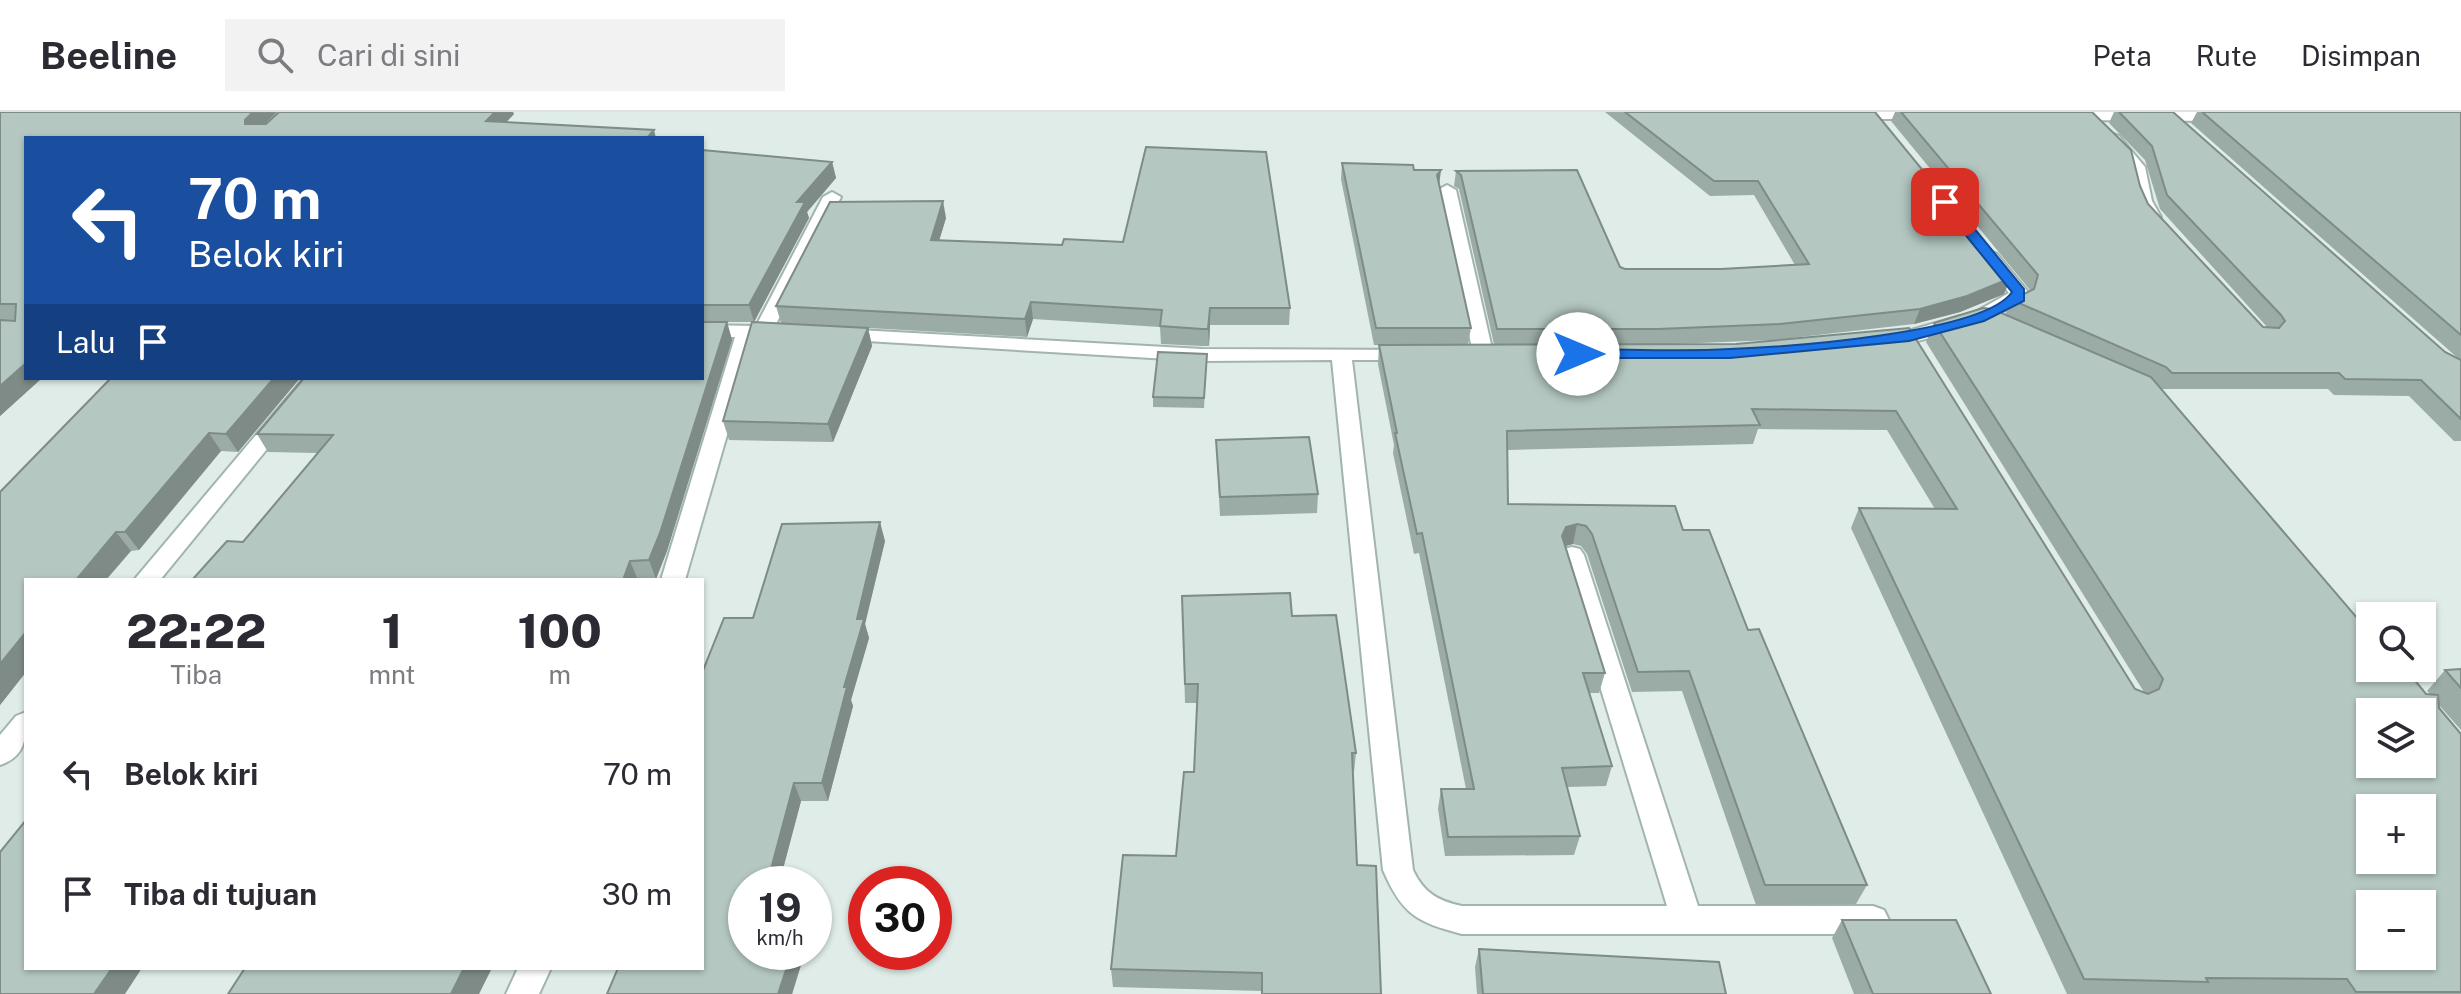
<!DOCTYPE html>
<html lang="id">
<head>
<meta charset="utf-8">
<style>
  body { margin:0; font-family:"Public Sans",sans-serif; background:#f2f2f3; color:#2b2b33; height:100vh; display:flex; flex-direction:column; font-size:30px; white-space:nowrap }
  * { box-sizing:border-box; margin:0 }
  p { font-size:26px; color:#7c7c81 }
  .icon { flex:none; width:44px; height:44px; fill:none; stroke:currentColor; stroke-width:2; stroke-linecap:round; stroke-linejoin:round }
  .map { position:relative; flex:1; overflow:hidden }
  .sheet { position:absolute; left:24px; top:466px; width:680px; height:392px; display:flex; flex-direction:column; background:#fff; border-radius:0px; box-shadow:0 2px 6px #0004 }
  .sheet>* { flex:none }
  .hud { position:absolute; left:24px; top:24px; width:680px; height:244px; border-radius:0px; box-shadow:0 2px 6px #0004; background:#1a4fa0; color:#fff; overflow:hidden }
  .tools { position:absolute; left:2356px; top:490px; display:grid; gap:16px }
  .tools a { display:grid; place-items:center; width:80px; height:80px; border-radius:0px; background:#fff; box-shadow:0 2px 6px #0004; font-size:40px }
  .speed { position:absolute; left:728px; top:754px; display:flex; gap:16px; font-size:40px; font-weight:700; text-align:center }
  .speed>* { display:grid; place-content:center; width:104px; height:104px; border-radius:50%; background:#fff; box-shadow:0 2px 6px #0004; line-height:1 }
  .speed small { font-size:20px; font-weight:400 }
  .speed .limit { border:12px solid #d22; background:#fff; color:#111 }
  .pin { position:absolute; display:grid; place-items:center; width:68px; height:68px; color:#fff; margin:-34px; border-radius:16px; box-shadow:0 4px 12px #0006 }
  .me { position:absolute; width:88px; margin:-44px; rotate:90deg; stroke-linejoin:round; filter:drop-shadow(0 0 6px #0008) }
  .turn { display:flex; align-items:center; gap:28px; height:168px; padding:0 32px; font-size:36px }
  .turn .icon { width:104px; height:104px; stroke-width:2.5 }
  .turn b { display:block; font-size:56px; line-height:68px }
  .then { display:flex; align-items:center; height:76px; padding:0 32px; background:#0003; gap:16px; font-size:30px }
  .eta { display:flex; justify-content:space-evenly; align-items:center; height:136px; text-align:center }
  .eta b { font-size:48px; font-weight:800; line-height:56px }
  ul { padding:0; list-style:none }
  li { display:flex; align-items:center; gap:24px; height:120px; padding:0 32px }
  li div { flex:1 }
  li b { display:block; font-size:30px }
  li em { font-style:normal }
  header { display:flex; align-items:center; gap:48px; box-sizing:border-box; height:112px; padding:0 40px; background:#fff; border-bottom:2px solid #e1e1e2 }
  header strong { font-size:38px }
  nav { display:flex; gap:44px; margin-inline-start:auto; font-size:28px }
  .search { width:560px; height:72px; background:#f2f2f3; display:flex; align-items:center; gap:20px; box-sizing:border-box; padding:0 28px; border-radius:0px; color:#7c7c81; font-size:30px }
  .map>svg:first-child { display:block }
</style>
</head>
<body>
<header>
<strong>Beeline</strong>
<div class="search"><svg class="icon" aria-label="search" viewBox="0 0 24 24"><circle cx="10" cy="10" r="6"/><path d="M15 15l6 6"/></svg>Cari di sini</div>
<nav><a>Peta</a><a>Rute</a><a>Disimpan</a></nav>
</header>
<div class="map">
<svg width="2461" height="882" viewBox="0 0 2461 882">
  <rect width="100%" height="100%" fill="#dfece8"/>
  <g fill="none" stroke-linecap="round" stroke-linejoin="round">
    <defs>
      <g id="street">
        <polygon points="1838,0 1933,0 1935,2 1927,7 1844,7 1838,5"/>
        <polygon points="2058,0 2230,0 2235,4 2227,9 2064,8 2058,6"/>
        <polygon points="2113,22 2119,24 2145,55 2152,89 2161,105 2158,109 2146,109 2134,89 2129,56 2105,27"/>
        <polygon points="1447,73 1456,78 1493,241 1483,247 1473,241 1438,78"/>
        <polygon points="832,80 841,85 775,214 787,216 790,220 780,226 755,226 685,468 661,468 735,225 702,225 702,213 756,214 823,85"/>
        <polygon points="1991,140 1997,142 2028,180 2028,186 1979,212 1969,206 1972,202 2009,181 1982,146"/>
        <path d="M1960,204l10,6 -3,4c-20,6 -79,29 -94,13l3,-4 32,-4z"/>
        <path d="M840,217l362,20 216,1 3,4 -3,4 -7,2h-59l61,510c11,23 25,31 49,36h205l-107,-351 4,-6 8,-2 8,2 4,6 114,351h175l11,4 5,10 -5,10 -11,4h-411c-46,-12 -60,-20 -79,-64l-51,-510 -130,1 -369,-22 -3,-4z"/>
        <polygon points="304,266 325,266 160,468 134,468"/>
        <path d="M26,600c0,24 1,44 -26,53v-30l16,-19z"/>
        <polygon points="518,856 551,856 539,882 506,882"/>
      </g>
    </defs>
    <!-- street casing -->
    <use href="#street" stroke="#a1b4b0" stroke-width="4"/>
    <!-- street -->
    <use href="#street" fill="#fff" fill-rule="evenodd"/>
  </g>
  <!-- wall -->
  <g fill="#9baba6">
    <polygon points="0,0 277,0 264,12 514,2 506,10 26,26 26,266 42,266 0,304"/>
    <polygon points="1605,0 1876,0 2004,182 1960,200 1914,212 1774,228 1674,232 1736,232 1909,216 2135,577 2144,580 1926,230 1934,211 2005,203 2012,188 2030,178 1891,9 1895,0 2092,0 2140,74 2148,92 2263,215 2268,216 2160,97 2145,48 2109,11 2114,0 2119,0 2445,240 2460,248 2191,11 2197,0 2461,0 2461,329 2454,329 2409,284 2334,283 2328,277 2162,277 2157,271 2370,556 2426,582 2430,582 2427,579 2445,558 2461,557 2461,618 2438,592 2439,596 2461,622 2461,882 2067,882 1851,416 1859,396 1935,397 1887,318 1758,317 1753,332 1508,338 1508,392 1683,418 1748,518 1867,773 1856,792 1756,793 1682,579 1632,580 1587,442 1581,434 1573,432 1565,434 1605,561 1599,581 1589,581 1612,654 1606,674 1567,675 1580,724 1574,743 1445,744 1438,697 1441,677 1466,677 1419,441 1414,442 1393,341 1394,333 1378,252 1379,233 1374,233 1341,67 1342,51 1414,58 1439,74 1471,216 1468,232 1494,232 1459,77 1454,74 1456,59 1625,157 1721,157 1795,153 1754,83 1710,84"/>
    <polygon points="702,38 832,50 836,66 807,100 809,106 754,210 727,210 732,228 667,439 656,467 638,468 243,430 318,341 268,340 257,322 702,266"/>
    <polygon points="946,106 939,129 1062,133 1290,196 1289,213 1210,213 1209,234 1202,234 1161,232 1160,215 1033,207 1027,225 781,211 776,194"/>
    <polygon points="868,216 872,234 833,330 729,328 723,309"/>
    <polygon points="1207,242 1204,296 1153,295 1153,285"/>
    <polygon points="300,266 238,340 221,339 139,438 131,439 26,468 26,560 0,593 0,380"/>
    <polygon points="1216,328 1318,382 1317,401 1220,404"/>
    <polygon points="885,429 865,512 869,526 851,588 853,594 828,689 801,689 779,772 746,772 746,840 805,840 792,882 702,856 753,506"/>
    <polygon points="1182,484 1292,504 1356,641 1354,660 1353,660 1262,879 1113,875 1111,857 1176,744 1194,660 1197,591 1185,591"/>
    <polygon points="1842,808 1991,882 1854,882 1832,826"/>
    <polygon points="1479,837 1726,882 1477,882 1475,855"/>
  </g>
  <!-- shaded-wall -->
  <g fill="#7e8b87">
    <polygon points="253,0 277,0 253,24 245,12 245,8"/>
    <polygon points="495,0 513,0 514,2 492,25 486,9"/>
    <polygon points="654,18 656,26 647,26"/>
    <polygon points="832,50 836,66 807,100 809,106 754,210 749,193 797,90"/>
    <polygon points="1441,58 1439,74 1437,63"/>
    <polygon points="943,89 946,106 934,145 931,128"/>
    <polygon points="2011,166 2004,182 1960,200 1914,212 1920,197"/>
    <polygon points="1031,190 1033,207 1027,225 1025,207"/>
    <polygon points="1210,196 1210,213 1209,234 1208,217"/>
    <polygon points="727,210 732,228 667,439 656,467 649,448"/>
    <polygon points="868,216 872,234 833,330 828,312"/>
    <polygon points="26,251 26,266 42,266 0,304 0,274"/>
    <polygon points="274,266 300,266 238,340 226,322"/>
    <polygon points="209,321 221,339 139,438 125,420"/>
    <polygon points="880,410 885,429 865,512 869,526 851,588 853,594 828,689 822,671 844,575 857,507"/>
    <polygon points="1577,412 1573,432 1562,435 1562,424 1566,415"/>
    <polygon points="116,420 131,439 106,468 76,468"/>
    <polygon points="630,449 638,468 623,468"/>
    <polygon points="26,520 26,560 0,593 0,552"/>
    <polygon points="794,671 801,689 779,772 767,772"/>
    <polygon points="792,840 805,840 792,882 778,882"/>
    <polygon points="112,856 142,856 125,882 94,882"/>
    <polygon points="464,856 492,856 479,882 451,882"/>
  </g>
  <!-- building -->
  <g fill="#b4c7c1" stroke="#7e8b87" stroke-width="2" fill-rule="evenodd">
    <polygon points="0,0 253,0 245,8 245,12 266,12 279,0 495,0 486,9 654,18 647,26 26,26 26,251 0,274 0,208 15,209 16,192 0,192"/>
    <polygon points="1625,0 1875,0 2011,166 1967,184 1920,197 1780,212 1658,217 1497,217 1461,63 1456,59 1577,58 1620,155 1625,157 1721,157 1809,152 1758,69 1714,69"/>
    <polygon points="1901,0 2092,0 2131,38 2140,74 2148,92 2263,215 2279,216 2285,209 2281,203 2167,83 2152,34 2119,0 2173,0 2445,240 2461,248 2461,307 2421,268 2345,267 2339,261 2172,261 2166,255 2012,188 2034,177 2038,163"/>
    <polygon points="2202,0 2461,0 2461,223"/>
    <polygon points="1146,35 1266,40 1290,196 1210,196 1208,217 1202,217 1160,214 1162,198 1031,190 1025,207 776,194 830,90 943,89 931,128 1062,133 1064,127 1123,130"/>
    <polygon points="702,38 832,50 797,90 805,90 749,193 702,193"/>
    <polygon points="1342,51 1413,53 1414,58 1441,58 1437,63 1471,216 1376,216"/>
    <path d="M1983,196l9,1 159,68 219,256v35h30l4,5h5l17,21 12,1 1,13 22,26v258h-105l-9,-13 -141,-1 2,4 -124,-3 -225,-471 98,1 -61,-98 -144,-2 8,16 -253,6 1,73 167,2 8,24h26l39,100 11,-1 108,256h-102l-76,-214 -51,1 -46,-138 -6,-8 -9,-2 -11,3 -4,9 43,137h-22l29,93 -50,2 18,68 -132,1 -7,-48h33l-52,-256 -5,1 -22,-101h2l-18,-88 357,-1 173,-16 226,361 13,5 11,-5 4,-10 -229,-356zM2370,600h52v52h-52zM2370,696h52v52h-52zM2370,792h52v52h-52z"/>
    <polygon points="702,210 727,210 660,421 649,448 630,449 623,468 192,468 227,429 243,430 333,323 257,322 304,266 702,266"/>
    <polygon points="752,210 868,216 828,312 723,309"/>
    <polygon points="1158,240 1207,242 1204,286 1153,285"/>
    <polygon points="111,266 274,266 226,322 209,321 125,420 116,420 76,468 26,468 26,520 0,552 0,380"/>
    <polygon points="1309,325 1318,382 1220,385 1216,328"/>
    <polygon points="880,410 857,507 864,507 844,575 847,575 822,671 794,671 767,772 746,772 746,840 792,840 778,882 607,882 618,856 702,856 702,561 724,506 753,506 782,412"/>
    <polygon points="1290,481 1292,504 1336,503 1356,641 1352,641 1357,753 1376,754 1381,882 1262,882 1262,861 1111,857 1123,743 1176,744 1184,660 1194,660 1198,572 1185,572 1182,484"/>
    <polygon points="2461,557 2461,576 2445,558"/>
    <polygon points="26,708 26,856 112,856 94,882 0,882 0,740"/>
    <polygon points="1842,808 1956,808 1991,882 1873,882"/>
    <polygon points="1479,837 1719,850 1726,882 1483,882"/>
    <polygon points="245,856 464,856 451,882 228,882"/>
  </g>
  <!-- route -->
  <path fill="#1a73e8" stroke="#114b97" stroke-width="2" d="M1945,86l5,1 74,90v12l-40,20 -75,20 -179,17h-152l-8,-4 8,-5c51,0 102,3 152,0 54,-2 253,-15 282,-57l-71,-87 -2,-3z"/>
</svg>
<div class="tools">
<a><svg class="icon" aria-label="search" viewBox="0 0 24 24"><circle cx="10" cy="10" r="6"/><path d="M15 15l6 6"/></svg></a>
<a><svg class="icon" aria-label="layers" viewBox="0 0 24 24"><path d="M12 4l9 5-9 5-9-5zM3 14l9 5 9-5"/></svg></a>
<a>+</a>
<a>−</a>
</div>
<div class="speed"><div>19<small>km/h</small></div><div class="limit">30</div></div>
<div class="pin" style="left:1945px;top:90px;background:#d93025"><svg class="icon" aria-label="arrive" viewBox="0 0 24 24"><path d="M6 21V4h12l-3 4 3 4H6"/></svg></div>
<svg class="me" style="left:1578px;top:242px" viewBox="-20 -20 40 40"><circle r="19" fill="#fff"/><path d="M0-13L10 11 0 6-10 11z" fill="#1a73e8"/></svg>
<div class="hud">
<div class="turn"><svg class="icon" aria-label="left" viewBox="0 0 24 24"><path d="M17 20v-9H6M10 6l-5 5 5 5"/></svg><div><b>70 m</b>Belok kiri</div></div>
<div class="then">Lalu<svg class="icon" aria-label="arrive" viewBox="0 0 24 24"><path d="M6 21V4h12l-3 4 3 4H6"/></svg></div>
</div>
<section class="sheet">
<div class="eta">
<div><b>22:22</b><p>Tiba</p></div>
<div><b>1</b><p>mnt</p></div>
<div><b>100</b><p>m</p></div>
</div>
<ul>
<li><svg class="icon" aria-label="left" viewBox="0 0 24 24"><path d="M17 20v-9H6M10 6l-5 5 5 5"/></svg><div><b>Belok kiri</b></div><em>70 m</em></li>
<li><svg class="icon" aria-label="arrive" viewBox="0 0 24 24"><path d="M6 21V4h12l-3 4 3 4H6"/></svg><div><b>Tiba di tujuan</b></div><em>30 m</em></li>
</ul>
</section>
</div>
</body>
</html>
